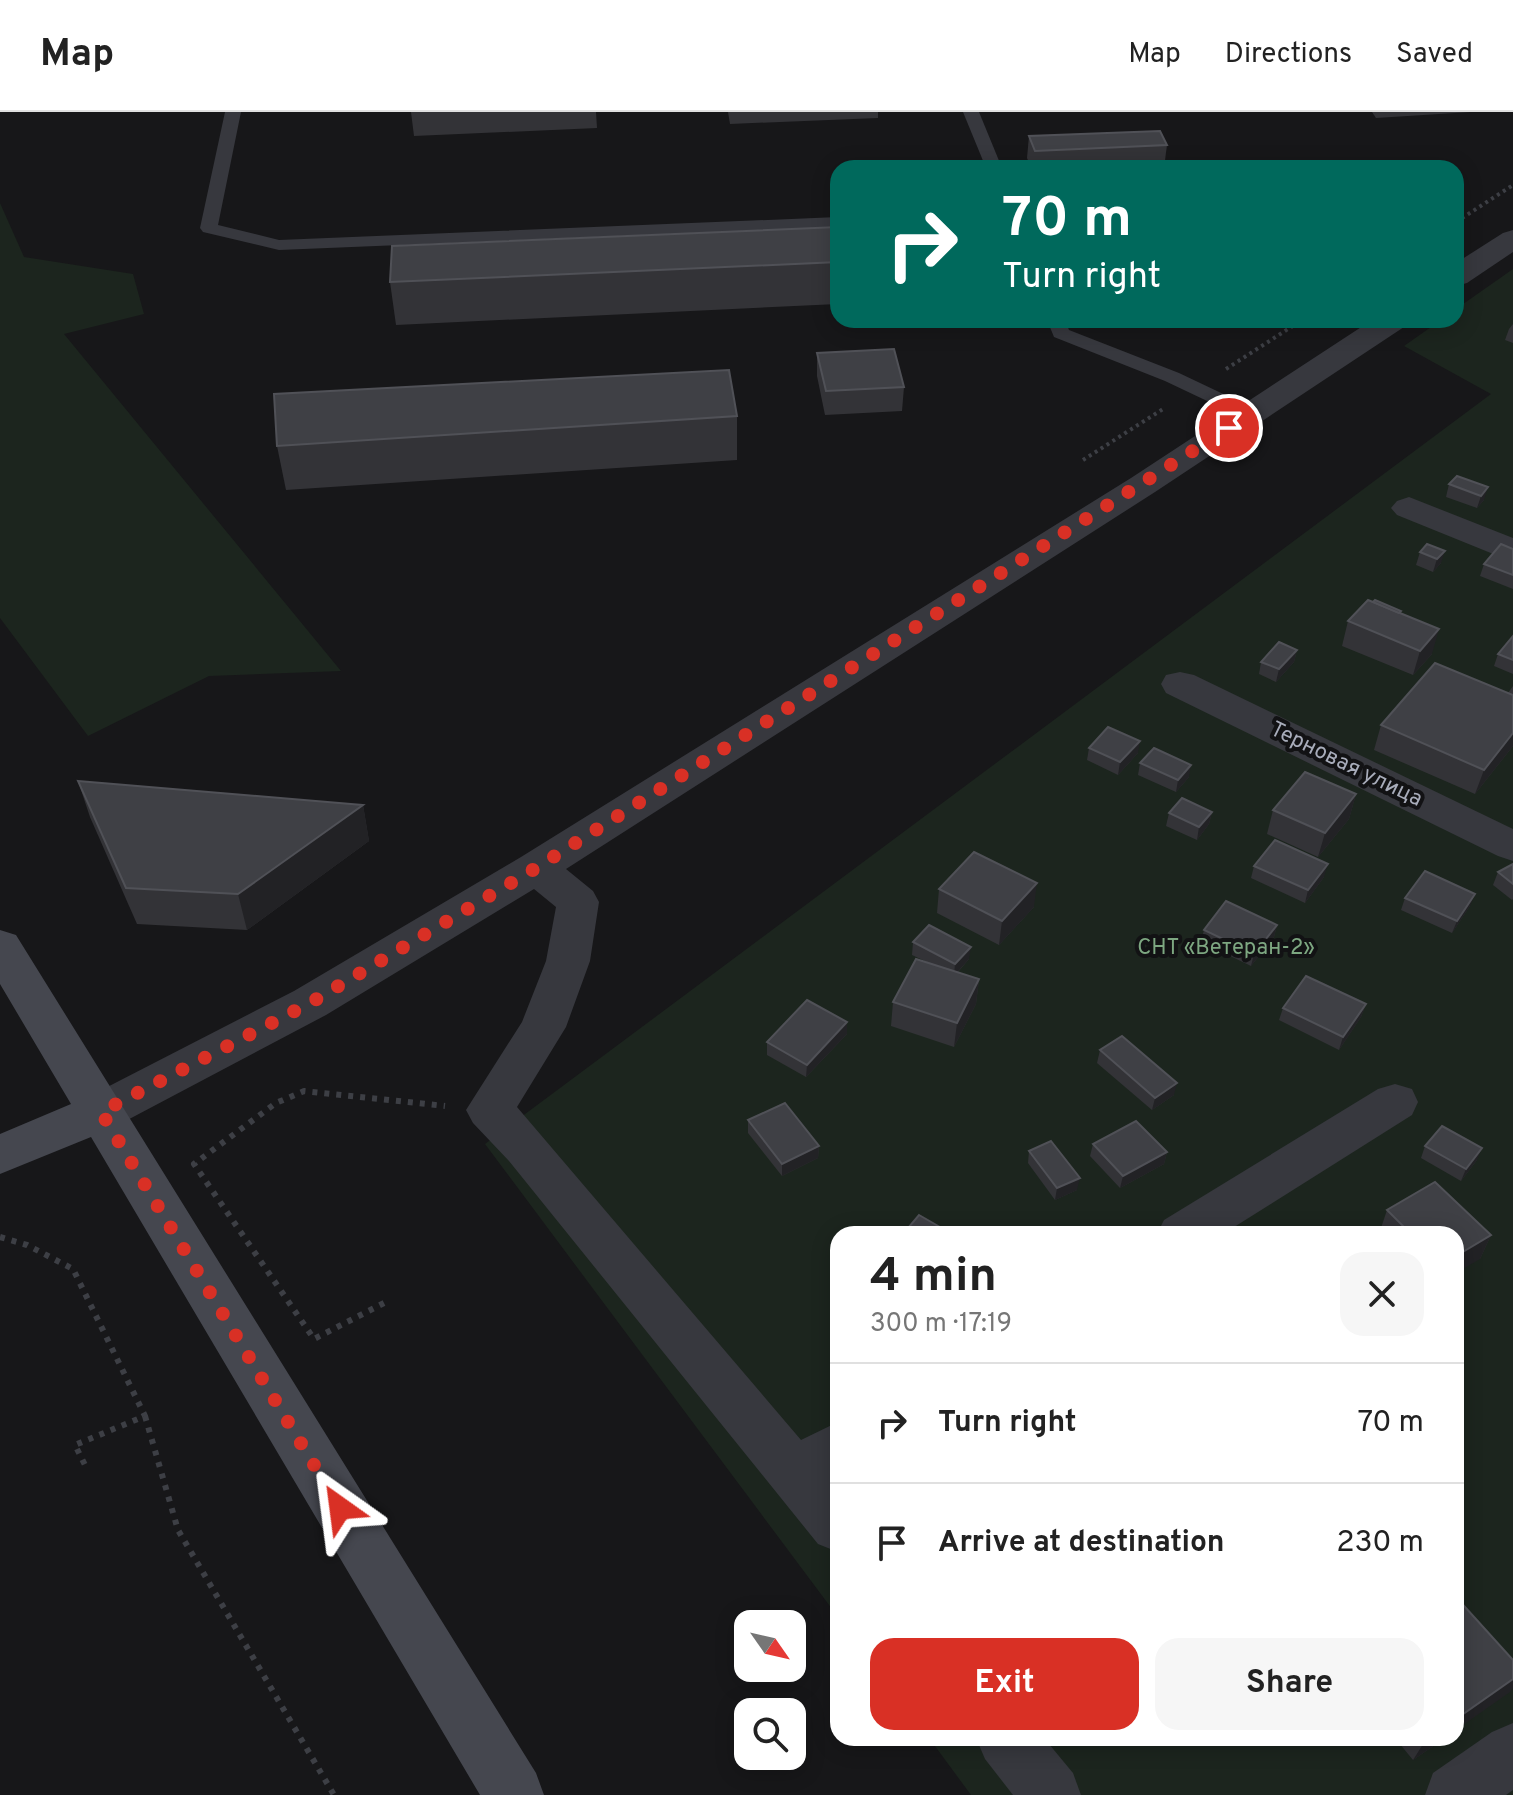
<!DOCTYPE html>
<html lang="en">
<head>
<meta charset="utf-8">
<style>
  body { margin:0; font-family:Overpass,sans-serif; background:#f6f6f6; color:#222; height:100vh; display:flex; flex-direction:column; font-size:30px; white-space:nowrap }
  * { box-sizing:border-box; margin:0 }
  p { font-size:26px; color:#767676 }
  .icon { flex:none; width:44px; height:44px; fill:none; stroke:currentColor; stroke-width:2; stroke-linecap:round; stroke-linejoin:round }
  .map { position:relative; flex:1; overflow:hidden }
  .details { position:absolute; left:830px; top:1114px; width:634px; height:520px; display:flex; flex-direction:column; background:#fff; border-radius:24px; box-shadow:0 4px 20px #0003 }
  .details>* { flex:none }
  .guide { position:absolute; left:830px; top:48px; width:634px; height:168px; border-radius:24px; box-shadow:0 4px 20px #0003; background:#00695c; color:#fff; overflow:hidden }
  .needle { width:52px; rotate:124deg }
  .tools { position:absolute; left:734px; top:1498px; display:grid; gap:16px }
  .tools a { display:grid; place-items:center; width:72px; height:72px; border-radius:16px; background:#fff; box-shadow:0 4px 20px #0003; font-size:40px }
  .pin { position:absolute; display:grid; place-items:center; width:68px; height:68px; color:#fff; margin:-34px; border:4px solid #fff; border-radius:50%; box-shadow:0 2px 8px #0007 }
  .me { position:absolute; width:88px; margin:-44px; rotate:329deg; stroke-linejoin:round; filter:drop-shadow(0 0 6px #0008) }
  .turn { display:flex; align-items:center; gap:28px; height:168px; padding:0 40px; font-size:36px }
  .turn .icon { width:104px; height:104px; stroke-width:2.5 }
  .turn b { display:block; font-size:56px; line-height:68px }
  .round { display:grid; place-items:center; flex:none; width:84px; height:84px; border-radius:24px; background:#f6f6f6 }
  .head { display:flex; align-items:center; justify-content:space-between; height:136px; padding:0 40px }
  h1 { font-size:48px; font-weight:700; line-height:60px }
  .button { display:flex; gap:16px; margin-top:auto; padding:16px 40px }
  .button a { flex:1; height:92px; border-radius:24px; background:#d93025; color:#fff; font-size:32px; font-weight:700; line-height:92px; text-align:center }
  .button a+a { background:#f6f6f6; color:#222 }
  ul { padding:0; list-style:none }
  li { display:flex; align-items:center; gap:24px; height:120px; padding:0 40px; border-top:2px solid #e0e0e0 }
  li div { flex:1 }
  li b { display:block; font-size:30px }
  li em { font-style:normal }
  header { display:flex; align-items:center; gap:48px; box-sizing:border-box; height:112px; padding:0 40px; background:#fff; border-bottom:2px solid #e0e0e0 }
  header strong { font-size:38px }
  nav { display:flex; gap:44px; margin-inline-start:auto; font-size:28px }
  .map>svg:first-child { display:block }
</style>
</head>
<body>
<header>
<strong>Map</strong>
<nav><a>Map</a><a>Directions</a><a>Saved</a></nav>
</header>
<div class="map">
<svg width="1513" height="1683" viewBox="0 0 1513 1683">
  <rect width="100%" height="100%" fill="#171719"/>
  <!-- green -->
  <g fill="#1c251e">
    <polygon points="0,91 24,145 133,162 144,202 64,222 341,559 209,564 88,624 0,506"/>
    <polygon points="1513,157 1513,1683 971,1683 929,1626 1456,1626 1456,1122 838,1122 838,1505 485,1032 1491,282 1404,234 1441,208 1456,208 1456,197"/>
  </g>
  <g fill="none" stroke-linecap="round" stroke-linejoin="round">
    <!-- path-far1 -->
    <g stroke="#3d3f45" stroke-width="4" stroke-dasharray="3 4" stroke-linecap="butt">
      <polyline points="1456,110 1513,73"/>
      <polyline points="1226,257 1302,208"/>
      <polyline points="1083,348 1163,297"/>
    </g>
    <!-- path -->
    <g stroke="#3d3f45" stroke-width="6" stroke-dasharray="5 7" stroke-linecap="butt">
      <polyline points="0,1125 27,1133 73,1157 145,1304 75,1333 85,1353"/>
      <polyline points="384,1191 314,1227 194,1052 276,991 304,979 445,994"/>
      <polyline points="145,1304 178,1418 334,1683"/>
    </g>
    <!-- lane -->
    <g fill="#37383e" fill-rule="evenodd">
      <polygon points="225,0 241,0 218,113 279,128 838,105 838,115 279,138 203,120 200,116"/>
      <polygon points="963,0 979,0 1002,56 986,56"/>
      <polygon points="1047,208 1065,208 1069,218 1179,261 1257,298 1260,302 1257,306 1243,306 1165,269 1054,225"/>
    </g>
    <!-- street -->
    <g fill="#37383e" fill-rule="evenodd">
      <polygon points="1513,118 1513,140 1467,171 1456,174 1456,151 1503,121"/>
      <polygon points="1372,208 1409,208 1404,215 1155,380 566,757 593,779 599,790 590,849 566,915 517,995 801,1328 838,1310 838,1363 833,1366 838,1373 838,1440 818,1432 509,1049 473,1011 466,998 522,910 546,849 556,795 534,777 326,903 118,1013 101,1019 84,1013 77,1000 84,987 294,879 521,745 1131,366"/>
      <polygon points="1409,385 1513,426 1513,450 1397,403 1391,396 1397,389"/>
      <polygon points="1180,560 1194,563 1513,717 1513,749 1498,744 1166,581 1161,572 1166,563"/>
      <polygon points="1395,972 1412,977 1418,990 1412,1003 1223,1122 1157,1122 1164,1108 1378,977"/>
      <polygon points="1513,1611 1513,1678 1506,1683 1425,1683 1433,1661 1492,1620"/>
      <polygon points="976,1626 1044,1626 1073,1661 1081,1683 1013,1683 985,1647"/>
    </g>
    <!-- secondary -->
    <polygon fill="#45474f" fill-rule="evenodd" points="0,818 16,823 536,1661 544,1683 480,1683 91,1025 0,1062 0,1022 71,992 0,872"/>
  </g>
  <!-- wall -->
  <g fill="#333337">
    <polygon points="411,0 596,0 597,16 414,24"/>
    <polygon points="728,0 878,0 878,6 730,12"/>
    <polygon points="1372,0 1471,0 1376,6"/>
    <polygon points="1029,24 1167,33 1164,56 1031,56 1027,46"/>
    <polygon points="838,115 838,192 396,213 390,170"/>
    <polygon points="1513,212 1513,231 1505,228 1509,217"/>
    <polygon points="817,241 904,275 902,299 825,303 817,264"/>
    <polygon points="737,304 737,348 286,378 277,334"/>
    <polygon points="1457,364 1484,388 1477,396 1446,385 1449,372"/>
    <polygon points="1427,432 1441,451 1433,460 1416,453 1420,440"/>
    <polygon points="1513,437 1513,477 1480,464 1484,452"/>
    <polygon points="1400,501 1432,542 1413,563 1342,534 1348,509"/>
    <polygon points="1513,524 1513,562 1494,554 1498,542"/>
    <polygon points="1297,538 1294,550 1276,570 1259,562 1261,550"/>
    <polygon points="1513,574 1513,634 1475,682 1374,638 1381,613 1508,581"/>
    <polygon points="1089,636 1138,641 1118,663 1087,648"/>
    <polygon points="1140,651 1189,665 1176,680 1138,663"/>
    <polygon points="78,669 363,693 369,729 247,818 137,812 90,705"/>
    <polygon points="1356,682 1349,707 1318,745 1267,722 1273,698"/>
    <polygon points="1212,700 1209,712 1197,728 1166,714 1169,701"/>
    <polygon points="1513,752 1513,787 1512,788 1493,773 1498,760"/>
    <polygon points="1254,754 1324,765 1305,791 1251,766"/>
    <polygon points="939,777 1034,795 999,833 937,801"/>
    <polygon points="1405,786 1470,794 1452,821 1401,798"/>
    <polygon points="1277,813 1274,825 1251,854 1201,830 1204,818"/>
    <polygon points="913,830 969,847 958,860 979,867 976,892 954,935 891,914 893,890 927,850 912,843"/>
    <polygon points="1366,892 1361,905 1339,938 1279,908 1283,896"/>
    <polygon points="847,910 847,922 806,965 767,943 767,930"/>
    <polygon points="1100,938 1174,983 1152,998 1097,951"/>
    <polygon points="748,1008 819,1034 818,1046 782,1064 748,1021"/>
    <polygon points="1093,1032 1167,1040 1164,1052 1120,1076 1090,1044"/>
    <polygon points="1425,1034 1477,1048 1461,1069 1421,1046"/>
    <polygon points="1029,1039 1077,1078 1055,1088 1028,1051"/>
    <polygon points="1387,1098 1491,1123 1480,1147 1456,1122 1379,1122"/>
    <polygon points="1395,1626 1445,1626 1413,1648"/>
  </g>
  <!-- shaded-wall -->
  <g fill="#222225">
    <polygon points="1488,375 1484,388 1477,396 1481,384"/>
    <polygon points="1445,439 1441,451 1433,460 1437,447"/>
    <polygon points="1439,517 1432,542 1413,563 1420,539"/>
    <polygon points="1297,538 1294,550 1276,570 1279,557"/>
    <polygon points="1513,621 1513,634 1475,682 1484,658"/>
    <polygon points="1140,629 1138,641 1118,663 1120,650"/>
    <polygon points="1191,653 1189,665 1176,680 1178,668"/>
    <polygon points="1356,682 1349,707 1318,745 1325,721"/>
    <polygon points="363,693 369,729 247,818 238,782"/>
    <polygon points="1212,700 1209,712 1197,728 1199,715"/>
    <polygon points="1328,752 1324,765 1305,791 1308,778"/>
    <polygon points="1037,771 1034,795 999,833 1002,809"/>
    <polygon points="1475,782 1470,794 1452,821 1457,809"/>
    <polygon points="1277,813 1274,825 1251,854 1254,842"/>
    <polygon points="971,835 969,847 954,864 955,852"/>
    <polygon points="979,867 976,892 954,935 957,911"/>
    <polygon points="1366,892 1361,905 1339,938 1343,925"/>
    <polygon points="847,910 847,922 806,965 807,953"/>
    <polygon points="1177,971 1174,983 1152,998 1155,986"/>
    <polygon points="819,1034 818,1046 782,1064 782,1052"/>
    <polygon points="1482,1036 1477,1048 1461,1069 1466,1057"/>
    <polygon points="1167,1040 1164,1052 1120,1076 1123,1064"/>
    <polygon points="1080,1066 1077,1078 1055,1088 1057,1076"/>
    <polygon points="1491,1123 1480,1147 1456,1161 1456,1144"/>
    <polygon points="1513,1567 1513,1576 1510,1580 1456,1618 1456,1607"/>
    <polygon points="1429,1626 1445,1626 1413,1648 1425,1629"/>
  </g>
  <!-- building -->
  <g fill="#3f4045" stroke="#505157" stroke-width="2">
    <polygon points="1160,19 1167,33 1035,39 1029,24"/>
    <polygon points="838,115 838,150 390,170 392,134"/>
    <polygon points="894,237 904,275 826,279 817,241"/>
    <polygon points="729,258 737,304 277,334 274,282"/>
    <polygon points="1457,364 1488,375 1481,384 1449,372"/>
    <polygon points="1427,432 1445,439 1437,447 1420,440"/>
    <polygon points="1501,432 1513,437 1513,463 1484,452"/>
    <polygon points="1368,488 1439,517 1420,539 1348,509"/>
    <polygon points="1375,488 1401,499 1399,501 1373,490"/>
    <polygon points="1513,524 1513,548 1498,542"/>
    <polygon points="1279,530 1297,538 1279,557 1261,550"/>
    <polygon points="1435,551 1513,583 1513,621 1484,658 1381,613"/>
    <polygon points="1108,615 1140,629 1120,650 1089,636"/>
    <polygon points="1154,636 1191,653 1178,668 1140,651"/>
    <polygon points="1305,660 1356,682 1325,721 1273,698"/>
    <polygon points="78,669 363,693 238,782 126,776"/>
    <polygon points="1182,686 1212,700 1199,715 1169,701"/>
    <polygon points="1275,728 1328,752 1308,778 1254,754"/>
    <polygon points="974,740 1037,771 1002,809 939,777"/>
    <polygon points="1513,752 1513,772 1498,760"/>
    <polygon points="1425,759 1475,782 1457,809 1405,786"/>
    <polygon points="1226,789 1277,813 1254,842 1204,818"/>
    <polygon points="929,813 971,835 955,852 913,830"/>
    <polygon points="916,847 979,867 957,911 893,890"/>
    <polygon points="1306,864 1366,892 1343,925 1283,896"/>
    <polygon points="807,888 847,910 807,953 767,930"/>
    <polygon points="1122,924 1177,971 1155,986 1100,938"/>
    <polygon points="785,991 819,1034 782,1052 748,1008"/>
    <polygon points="1136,1009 1167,1040 1123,1064 1093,1032"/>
    <polygon points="1442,1014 1482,1036 1466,1057 1425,1034"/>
    <polygon points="1051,1029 1080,1066 1057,1076 1029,1039"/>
    <polygon points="1435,1070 1491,1123 1456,1144 1456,1122 1411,1122 1387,1098"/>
    <polygon points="919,1103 952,1122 903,1122"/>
    <polygon points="1456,1485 1513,1548 1513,1567 1456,1607"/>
  </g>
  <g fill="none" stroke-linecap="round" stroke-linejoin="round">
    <!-- route -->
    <polyline stroke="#d93025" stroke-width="14" stroke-dasharray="0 25.2" points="340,1396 101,1000 310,891 536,756 1229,316"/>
  </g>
  <g text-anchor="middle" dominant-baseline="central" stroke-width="8" stroke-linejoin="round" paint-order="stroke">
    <!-- street labels -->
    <g font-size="22" fill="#a8acba" stroke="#121214">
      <text transform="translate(1346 653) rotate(26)">Терновая улица</text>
    </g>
    <!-- park labels -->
    <g font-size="22" fill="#7da781" stroke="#121214">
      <text x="1226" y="836">СНТ «Ветеран-2»</text>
    </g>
  </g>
</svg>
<div class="tools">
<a><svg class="needle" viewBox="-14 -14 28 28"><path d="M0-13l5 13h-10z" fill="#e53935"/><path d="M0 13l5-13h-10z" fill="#767676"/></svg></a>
<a><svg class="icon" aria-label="search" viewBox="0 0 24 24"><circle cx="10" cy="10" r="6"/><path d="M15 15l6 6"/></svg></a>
</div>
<div class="pin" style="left:1229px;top:316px;background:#d93025"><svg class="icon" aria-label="arrive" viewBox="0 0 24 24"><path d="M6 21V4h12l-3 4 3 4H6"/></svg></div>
<svg class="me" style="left:340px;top:1396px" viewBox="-20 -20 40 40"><path d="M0-17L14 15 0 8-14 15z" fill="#d93025" stroke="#fff" stroke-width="4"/></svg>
<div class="guide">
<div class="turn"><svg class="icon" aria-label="right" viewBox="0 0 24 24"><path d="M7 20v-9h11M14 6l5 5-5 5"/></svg><div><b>70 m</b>Turn right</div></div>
</div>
<section class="details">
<div class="head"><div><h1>4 min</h1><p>300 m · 17:19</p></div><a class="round"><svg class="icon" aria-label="close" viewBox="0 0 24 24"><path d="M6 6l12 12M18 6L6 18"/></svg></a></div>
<ul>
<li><svg class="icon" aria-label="right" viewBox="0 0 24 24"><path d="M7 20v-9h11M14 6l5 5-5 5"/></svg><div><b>Turn right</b></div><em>70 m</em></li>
<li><svg class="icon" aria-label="arrive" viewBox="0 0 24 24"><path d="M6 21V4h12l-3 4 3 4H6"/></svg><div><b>Arrive at destination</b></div><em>230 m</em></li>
</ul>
<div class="button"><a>Exit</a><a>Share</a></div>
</section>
</div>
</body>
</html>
